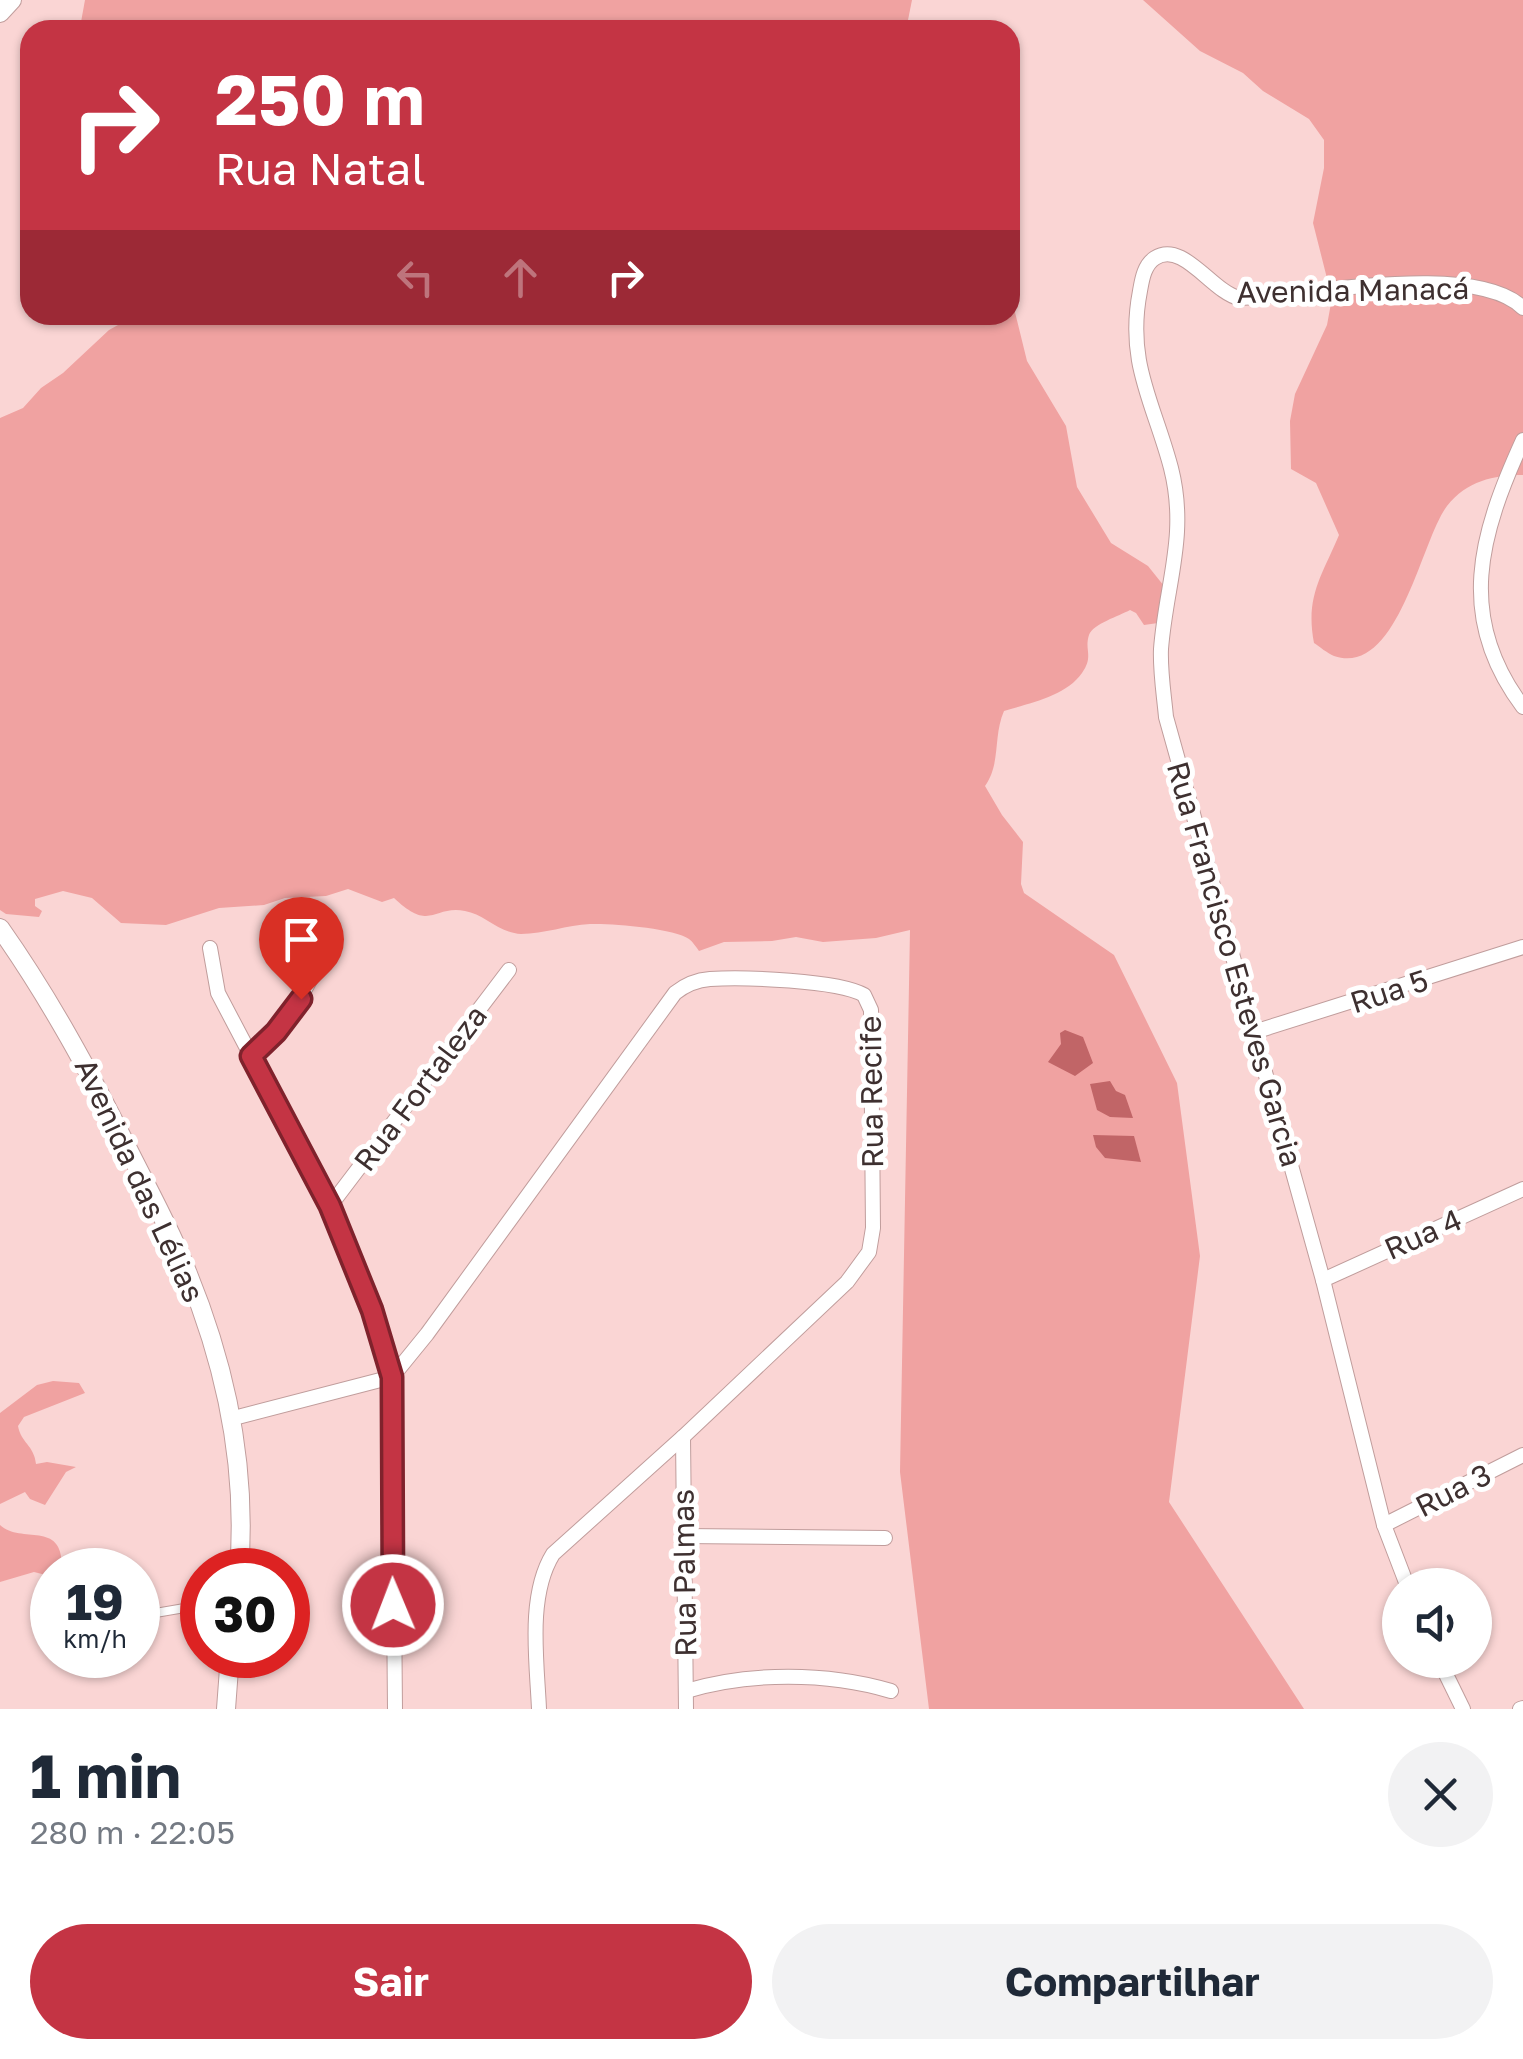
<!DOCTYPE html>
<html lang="pt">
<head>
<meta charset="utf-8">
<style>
  body { margin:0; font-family:"Golos Text",sans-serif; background:#f2f2f3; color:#1f2937; height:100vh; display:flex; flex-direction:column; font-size:38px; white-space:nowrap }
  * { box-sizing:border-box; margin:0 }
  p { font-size:32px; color:#747a83 }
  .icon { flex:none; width:55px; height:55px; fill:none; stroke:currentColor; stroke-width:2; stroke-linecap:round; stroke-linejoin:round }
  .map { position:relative; height:1709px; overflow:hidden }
  .drawer { display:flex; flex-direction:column; background:#fff; flex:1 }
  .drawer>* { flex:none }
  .hud { position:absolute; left:20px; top:20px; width:1000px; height:305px; border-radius:30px; box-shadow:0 2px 8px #0004; background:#c43444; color:#fff; overflow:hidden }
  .fabs { position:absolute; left:1382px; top:1568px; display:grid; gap:20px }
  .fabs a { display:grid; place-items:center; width:110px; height:110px; border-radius:50%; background:#fff; box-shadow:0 2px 8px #0004; font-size:50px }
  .speed { position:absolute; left:30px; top:1548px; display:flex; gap:20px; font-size:50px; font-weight:700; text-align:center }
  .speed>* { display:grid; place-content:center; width:130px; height:130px; border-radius:50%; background:#fff; box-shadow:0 2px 8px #0004; line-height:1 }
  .speed small { font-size:25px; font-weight:400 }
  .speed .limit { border:15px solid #d22; background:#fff; color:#111 }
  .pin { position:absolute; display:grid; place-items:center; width:85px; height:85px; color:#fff; margin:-102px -42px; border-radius:50% 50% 50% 0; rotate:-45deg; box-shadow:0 0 10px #0007 }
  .pin .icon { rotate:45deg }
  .me { position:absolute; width:110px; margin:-55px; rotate:359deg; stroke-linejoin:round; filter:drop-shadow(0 0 8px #0008) }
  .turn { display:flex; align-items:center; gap:35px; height:210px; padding:0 30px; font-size:45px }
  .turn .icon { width:130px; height:130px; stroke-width:2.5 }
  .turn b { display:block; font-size:70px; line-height:85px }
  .lanes { display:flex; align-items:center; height:95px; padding:0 30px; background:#0003; justify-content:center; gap:50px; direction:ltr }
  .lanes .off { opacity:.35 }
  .round { display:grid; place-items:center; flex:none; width:105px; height:105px; border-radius:52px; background:#f2f2f3 }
  .headline { display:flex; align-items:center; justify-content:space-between; height:170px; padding:0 30px }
  h1 { font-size:60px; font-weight:700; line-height:75px }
  .action { display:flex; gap:20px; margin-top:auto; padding:20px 30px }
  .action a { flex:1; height:115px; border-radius:60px; background:#c43444; color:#fff; font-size:40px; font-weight:700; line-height:115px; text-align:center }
  .action a+a { background:#f2f2f3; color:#1f2937 }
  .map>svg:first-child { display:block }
</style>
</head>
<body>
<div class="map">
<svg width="1523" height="1709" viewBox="0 0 1523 1709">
  <rect width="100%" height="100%" fill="#fad5d4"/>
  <!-- green -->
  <g fill="#f0a2a1">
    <polygon points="85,0 912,0 906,30 85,30 81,22"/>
    <path d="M1143,0h380v475c-30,0 -56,6 -76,31 -26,34 -49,172 -113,150 -7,-3 -14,-9 -20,-13 -9,-47 8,-67 25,-108l-23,-52 -25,-14 -1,-48 5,-27 32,-69 5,-27 -19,-75 11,-55v-28l-15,-21 -46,-28 -20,-18 -43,-22z"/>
    <path d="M1010,292l17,69 39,65 11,61 34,56 37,23 20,25 -10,32 -14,2 -8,-12 -6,-3c-11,6 -37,14 -41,25 -5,15 5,21 -7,38 -16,23 -52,30 -78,38 -11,25 -3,53 -19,75l17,29 21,27 -2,42 3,9 90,62 63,128 23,173 -31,246 135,207h-375l-29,-237 10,-542 -34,8 -53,4 -27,-5 -24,4 -48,1 -25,9c-3,-4 -6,-9 -10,-12 -15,-11 -79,-16 -99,-15 -23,1 -46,10 -69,10 -22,-1 -37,-20 -56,-23 -32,-6 -34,22 -71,-13l-12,4 -34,-13 -22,7 -41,2 -21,7 -45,3 -53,17 -45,-2 -29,-25 -29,-7 -28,8v7l7,5 -3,6 -33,-3 -6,-4v-492l23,-10 18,-20 22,-15 46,-43 27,-15h874z"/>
    <path d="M53,1381l26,2 6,10 -61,24 -6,9c3,17 16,19 18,38l11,-2 29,5 -10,5 -21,33 -15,-6 -5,-7 -25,12v-91l37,-28z"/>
    <path d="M0,1525c22,20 63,-6 62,43l-10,2 -2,6 -16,-4 -34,10z"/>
  </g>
  <!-- water -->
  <g fill="#c16567">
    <polygon points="1065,1030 1083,1037 1093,1063 1075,1076 1048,1062 1061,1044 1060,1033"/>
    <polygon points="1110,1081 1116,1091 1125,1095 1133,1118 1110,1117 1097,1110 1090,1084"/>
    <polygon points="1093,1135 1134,1136 1141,1162 1105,1158 1096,1147"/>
  </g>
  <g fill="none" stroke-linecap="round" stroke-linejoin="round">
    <defs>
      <polyline id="service" points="138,1616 202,1605"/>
      <g id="minor">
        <path d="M1523,440c-43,94 -68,177 0,267"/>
        <polyline points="210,948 218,993 330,1206 372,1311 392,1377 395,1709"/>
        <polyline points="1254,1032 1523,947"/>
        <polyline points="251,1055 287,1020 324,956"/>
        <polyline points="330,1206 509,970"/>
        <polyline points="1323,1280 1523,1189"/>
        <path d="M230,1419l162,-42 35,-43 248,-341c10,-8 22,-13 35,-14 33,-2 128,1 154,16l7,15 2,218 -4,24 -22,30 -164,155 -130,117c-26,42 -16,108 -14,155"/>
        <polyline points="683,1437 686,1709"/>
        <polyline points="1384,1525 1523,1455"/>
        <polyline points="683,1536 885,1538"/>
        <path d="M1407,1585l-23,-60 -61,-245 -157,-563c-2,-22 -6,-46 -5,-68 5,-65 27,-114 10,-181 -17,-65 -45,-105 -31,-177 2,-11 4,-26 15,-33 28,-18 57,34 84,40 66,-2 236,-38 284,10"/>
        <polyline points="1439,1660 1463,1709"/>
        <path d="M686,1691c63,-19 141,-19 205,0"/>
        <polyline points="1520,1709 1523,1708"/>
      </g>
      <g id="tertiary">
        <polyline points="0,13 12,0"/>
        <path d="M0,928c50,71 90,145 129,223 20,40 43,81 59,123 38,93 59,195 51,296"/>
        <polyline points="226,1709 230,1655"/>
      </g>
    </defs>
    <!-- service casing -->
    <use href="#service" stroke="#c09d9c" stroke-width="10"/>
    <!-- minor casing -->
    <use href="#minor" stroke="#c09d9c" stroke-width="16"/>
    <!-- tertiary casing -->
    <use href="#tertiary" stroke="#c09d9c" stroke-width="20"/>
    <!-- service -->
    <use href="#service" stroke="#fff" stroke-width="8"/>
    <!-- minor -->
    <use href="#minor" stroke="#fff" stroke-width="14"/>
    <!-- tertiary -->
    <use href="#tertiary" stroke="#fff" stroke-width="18"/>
  </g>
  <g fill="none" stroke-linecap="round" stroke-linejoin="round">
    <defs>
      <polyline id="route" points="301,999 276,1032 251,1056 330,1206 372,1310 392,1377 393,1605"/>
    </defs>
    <!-- route casing -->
    <use href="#route" stroke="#7f222c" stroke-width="25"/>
    <!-- route -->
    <use href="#route" stroke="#c43444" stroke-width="18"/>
  </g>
  <g text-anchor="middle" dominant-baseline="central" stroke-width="10" stroke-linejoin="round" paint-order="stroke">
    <!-- street labels -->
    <g font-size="30" fill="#3e3030" stroke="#fff">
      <text transform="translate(1353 290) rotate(-1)">Avenida Manacá</text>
      <text transform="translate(1235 964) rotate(74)">Rua Francisco Esteves Garcia</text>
      <text transform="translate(1389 991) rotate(-18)">Rua 5</text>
      <text transform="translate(420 1088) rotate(-53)">Rua Fortaleza</text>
      <text transform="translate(871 1092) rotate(-91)">Rua Recife</text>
      <text transform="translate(140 1180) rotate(65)">Avenida das Lélias</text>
      <text transform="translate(1423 1234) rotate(-24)">Rua 4</text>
      <text transform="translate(1453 1490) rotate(-27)">Rua 3</text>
      <text transform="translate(684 1573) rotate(-91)">Rua Palmas</text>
    </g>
  </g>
</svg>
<div class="fabs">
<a><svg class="icon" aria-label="sound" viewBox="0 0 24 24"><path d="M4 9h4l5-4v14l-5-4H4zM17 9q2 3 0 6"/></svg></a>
</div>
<div class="speed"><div>19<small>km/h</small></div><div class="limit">30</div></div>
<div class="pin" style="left:301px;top:999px;background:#d93025"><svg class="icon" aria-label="arrive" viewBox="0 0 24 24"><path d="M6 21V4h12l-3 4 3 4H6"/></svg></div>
<svg class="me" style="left:393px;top:1605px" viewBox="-20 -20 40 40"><circle r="17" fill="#c43444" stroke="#fff" stroke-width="3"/><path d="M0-11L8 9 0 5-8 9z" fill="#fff"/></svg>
<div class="hud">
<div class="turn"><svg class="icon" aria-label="right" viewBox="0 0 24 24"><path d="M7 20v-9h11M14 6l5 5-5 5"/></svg><div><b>250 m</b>Rua Natal</div></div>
<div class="lanes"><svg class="icon off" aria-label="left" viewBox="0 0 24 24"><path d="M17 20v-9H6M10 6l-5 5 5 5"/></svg><svg class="icon off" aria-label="ahead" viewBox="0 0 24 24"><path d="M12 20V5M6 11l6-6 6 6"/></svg><svg class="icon" aria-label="right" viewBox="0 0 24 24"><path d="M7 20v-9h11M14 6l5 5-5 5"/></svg></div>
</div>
</div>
<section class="drawer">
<div class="headline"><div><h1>1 min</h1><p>280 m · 22:05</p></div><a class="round"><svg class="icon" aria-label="close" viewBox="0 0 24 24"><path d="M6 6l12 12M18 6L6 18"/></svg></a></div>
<div class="action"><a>Sair</a><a>Compartilhar</a></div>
</section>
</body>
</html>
